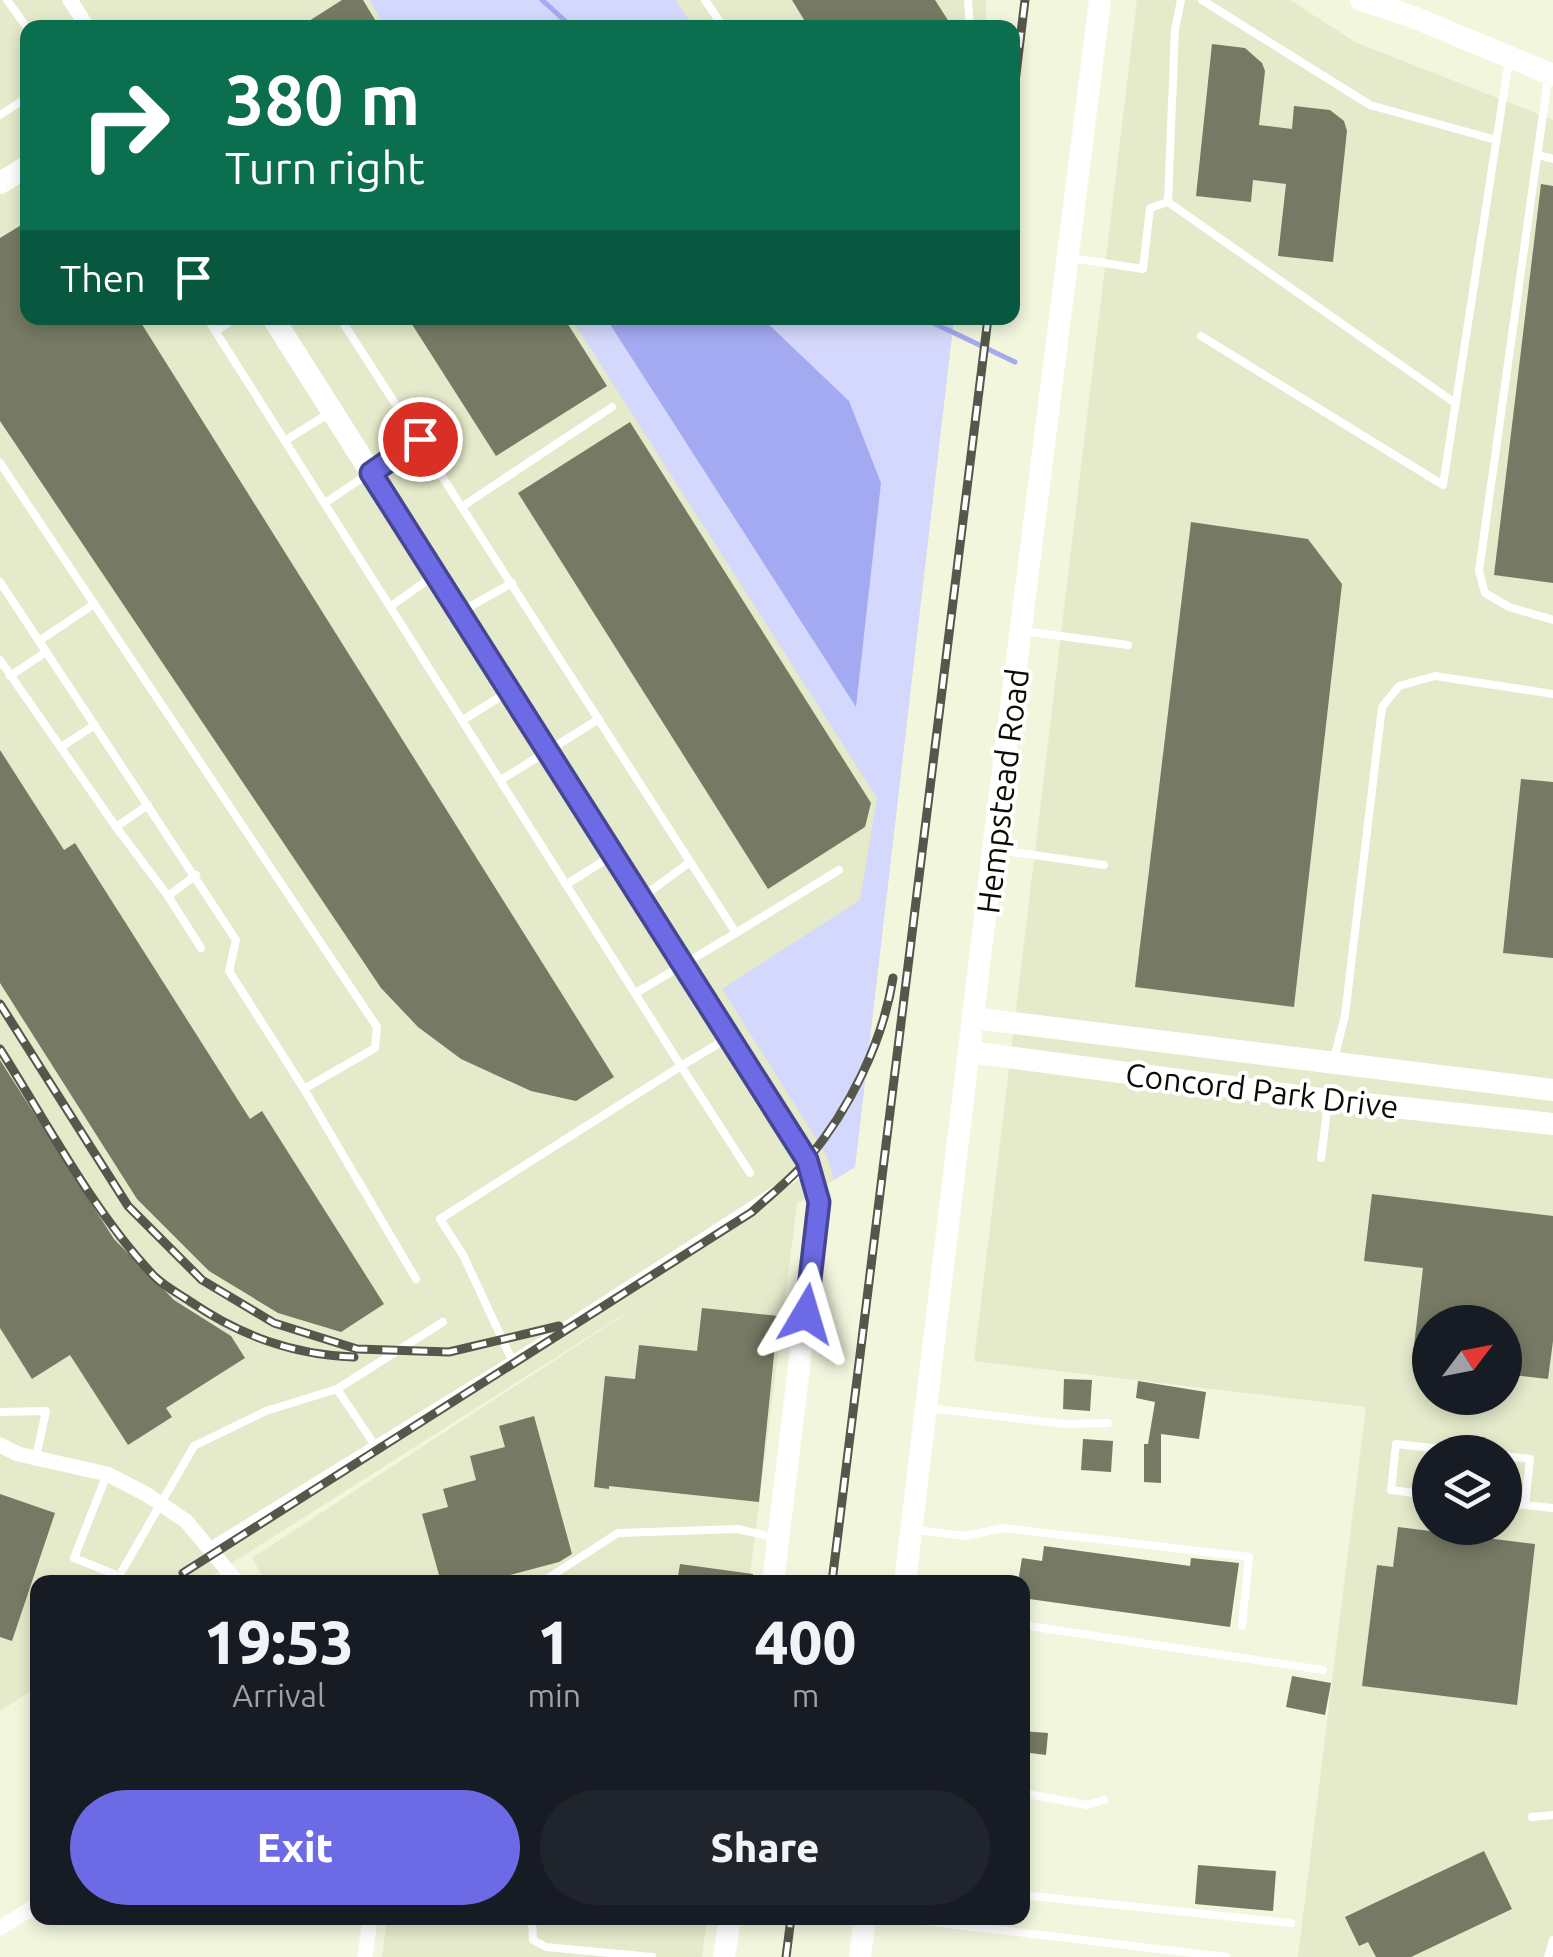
<!DOCTYPE html>
<html lang="en">
<head>
<meta charset="utf-8">
<style>
  body { margin:0; font-family:Ubuntu,sans-serif; background:#20242c; color:#f1f3f6; height:100vh; display:flex; flex-direction:column; font-size:38px; white-space:nowrap }
  * { box-sizing:border-box; margin:0 }
  p { font-size:32px; color:#9ea1a6 }
  .icon { flex:none; width:55px; height:55px; fill:none; stroke:currentColor; stroke-width:2; stroke-linecap:round; stroke-linejoin:round }
  .map { position:relative; flex:1; overflow:hidden }
  .details { position:absolute; left:30px; top:1575px; width:1000px; height:350px; display:flex; flex-direction:column; background:#171b24; border-radius:20px; box-shadow:0 5px 15px #0003 }
  .details>* { flex:none }
  .hud { position:absolute; left:20px; top:20px; width:1000px; height:305px; border-radius:20px; box-shadow:0 5px 15px #0003; background:#0b6e4f; color:#fff; overflow:hidden }
  .needle { width:65px; rotate:58deg }
  .buttons { position:absolute; left:1412px; top:1305px; display:grid; gap:20px }
  .buttons a { display:grid; place-items:center; width:110px; height:110px; border-radius:50%; background:#171b24; box-shadow:0 5px 15px #0003; font-size:50px }
  .pin { position:absolute; display:grid; place-items:center; width:85px; height:85px; color:#fff; margin:-42px; border:5px solid #fff; border-radius:50%; box-shadow:0 2px 10px #0007 }
  .me { position:absolute; width:110px; margin:-55px; rotate:7deg; stroke-linejoin:round; filter:drop-shadow(0 0 8px #0008) }
  .turn { display:flex; align-items:center; gap:35px; height:210px; padding:0 40px; font-size:45px }
  .turn .icon { width:130px; height:130px; stroke-width:2.5 }
  .turn b { display:block; font-size:70px; line-height:85px }
  .then { display:flex; align-items:center; height:95px; padding:0 40px; background:#0003; gap:20px; font-size:38px }
  .eta { display:flex; justify-content:space-evenly; align-items:center; height:170px; text-align:center }
  .eta b { font-size:60px; font-weight:800; line-height:70px }
  .cta { display:flex; gap:20px; margin-top:auto; padding:20px 40px }
  .cta a { flex:1; height:115px; border-radius:60px; background:#6c6be5; color:#fff; font-size:40px; font-weight:800; line-height:115px; text-align:center }
  .cta a+a { background:#20242c; color:#f1f3f6 }
  .map>svg:first-child { display:block }
</style>
</head>
<body>
<div class="map">
<svg width="1553" height="1957" viewBox="0 0 1553 1957">
  <rect width="100%" height="100%" fill="#f1f6dd"/>
  <!-- built -->
  <g fill="#e4eaca" fill-rule="evenodd">
    <polygon points="0,0 986,0 986,28 28,28 28,318 954,318 855,1167 797,1204 749,1582 266,1582 252,1558 667,1287 202,1582 38,1582 37,1687 0,1711"/>
    <path d="M1137,0h153l65,42 198,78v1837h-255l68,-550 -392,-46zM1430,1322h75v76h-75zM1430,1452h75v76h-75z"/>
    <polygon points="387,1918 707,1918 702,1957 382,1957"/>
  </g>
  <!-- green -->
  <g fill="#d4d8fc">
    <polygon points="369,0 676,0 693,27 386,27"/>
    <polygon points="571,318 954,318 855,1167 834,1180 827,1156 722,989 860,900 877,798"/>
  </g>
  <!-- water -->
  <polygon fill="#a3aaf1" points="606,318 762,318 849,401 881,483 856,707"/>
  <g fill="none" stroke-linecap="round" stroke-linejoin="round">
    <!-- stream -->
    <g stroke="#a3aaf1" stroke-width="5">
      <polyline points="542,0 573,28"/>
      <polyline points="923,318 1015,362"/>
    </g>
  </g>
  <!-- building -->
  <g fill="#767a64">
    <polygon points="342,0 363,0 380,28 298,28"/>
    <polygon points="792,0 935,0 953,28 809,28"/>
    <polygon points="1212,44 1245,48 1262,63 1265,71 1259,125 1292,129 1294,106 1330,110 1344,121 1347,131 1333,262 1278,256 1286,184 1253,180 1251,202 1196,196"/>
    <polygon points="1541,184 1553,186 1553,583 1494,575"/>
    <polygon points="28,221 28,318 138,318 614,1077 576,1101 531,1091 461,1059 418,1027 381,988 0,421 0,238"/>
    <polygon points="408,318 564,318 607,386 496,456"/>
    <polygon points="630,422 871,803 865,827 768,889 518,493"/>
    <polygon points="1191,522 1308,539 1342,584 1294,1007 1135,987"/>
    <polygon points="0,750 64,850 75,843 250,1119 262,1111 384,1304 341,1332 278,1313 209,1271 137,1199 0,983"/>
    <polygon points="1521,779 1553,782 1553,958 1503,953"/>
    <polygon points="0,1060 114,1239 174,1300 231,1336 245,1358 166,1408 172,1417 128,1445 70,1355 32,1379 0,1328"/>
    <polygon points="1372,1194 1553,1216 1553,1341 1548,1379 1505,1374 1505,1322 1430,1322 1430,1365 1412,1363 1423,1268 1364,1261"/>
    <polygon points="702,1308 778,1316 759,1502 609,1486 609,1489 594,1487 605,1376 635,1379 639,1345 697,1351"/>
    <polygon points="1064,1379 1092,1380 1090,1411 1063,1409"/>
    <polygon points="1138,1381 1206,1392 1199,1439 1161,1434 1161,1483 1144,1482 1144,1444 1148,1444 1155,1402 1136,1398"/>
    <polygon points="534,1416 572,1554 559,1562 484,1582 441,1582 422,1514 448,1507 443,1489 476,1480 470,1456 505,1447 499,1426"/>
    <polygon points="1083,1439 1113,1441 1111,1472 1081,1470"/>
    <polygon points="0,1494 55,1513 12,1641 0,1637"/>
    <polygon points="1398,1527 1535,1544 1517,1705 1362,1686 1377,1565 1393,1567"/>
    <polygon points="1044,1546 1190,1566 1191,1558 1239,1563 1230,1627 1022,1598 1022,1582 1018,1582 1022,1558 1042,1561"/>
    <polygon points="680,1564 753,1574 752,1582 677,1582"/>
    <polygon points="1292,1676 1331,1683 1325,1715 1286,1707"/>
    <polygon points="1022,1731 1048,1733 1046,1755 1022,1752"/>
    <polygon points="1484,1851 1512,1909 1411,1957 1376,1957 1368,1942 1359,1946 1345,1917"/>
    <polygon points="1198,1865 1276,1871 1273,1911 1195,1904"/>
  </g>
  <g fill="none" stroke-linecap="round" stroke-linejoin="round">
    <!-- lane -->
    <g stroke="#fff" stroke-width="8">
      <polyline points="7,0 28,29"/>
      <polyline points="705,0 724,28"/>
      <polyline points="968,0 970,28"/>
      <polyline points="1202,0 1370,105 1496,140"/>
      <polyline points="1548,78 1479,571 1485,593 1509,607 1553,620"/>
      <polyline points="0,115 28,97"/>
      <polyline points="1538,155 1553,159"/>
      <polyline points="1168,202 1175,30 1181,0"/>
      <polyline points="1072,258 1143,269 1150,208 1168,202 1455,403"/>
      <polyline points="207,318 681,1066 728,1038"/>
      <polyline points="340,318 736,933 839,870"/>
      <polyline points="216,331 236,318"/>
      <polyline points="1201,336 1443,485 1509,59"/>
      <polyline points="286,440 328,414"/>
      <polyline points="0,463 377,1027 375,1048 304,1089 416,1279"/>
      <polyline points="325,503 420,439"/>
      <polyline points="463,506 612,407"/>
      <polyline points="0,582 39,641 94,604"/>
      <polyline points="391,606 432,577"/>
      <polyline points="464,610 512,583"/>
      <polyline points="1023,631 1128,645"/>
      <polyline points="39,641 236,940 229,971 304,1089"/>
      <polyline points="0,660 116,827 168,896"/>
      <polyline points="10,676 46,652"/>
      <polyline points="463,720 506,693"/>
      <polyline points="61,747 95,725"/>
      <polyline points="501,780 599,719"/>
      <polyline points="116,827 148,805"/>
      <polyline points="998,850 1104,865"/>
      <polyline points="196,875 168,896 201,948"/>
      <polyline points="567,884 610,857"/>
      <polyline points="641,898 690,862"/>
      <polyline points="636,993 736,933"/>
      <polyline points="1334,1059 1345,1015 1382,707 1399,686 1435,676 1553,694"/>
      <polyline points="1321,1158 1328,1103"/>
      <polyline points="512,1360 463,1255 440,1219 681,1066 750,1173"/>
      <polyline points="928,1408 1065,1424 1108,1423"/>
      <polyline points="0,1412 46,1411 36,1457"/>
      <polyline points="374,1444 337,1389 443,1322"/>
      <polyline points="1505,1456 1530,1459 1525,1505"/>
      <polyline points="107,1474 74,1558 119,1576 194,1446 266,1411 337,1389"/>
      <polyline points="1430,1495 1391,1490 1396,1444 1470,1452"/>
      <polyline points="1505,1503 1553,1508"/>
      <polyline points="916,1530 966,1536 1003,1528 1249,1557 1242,1626"/>
      <polyline points="207,1548 512,1360 804,1171"/>
      <polyline points="542,1582 618,1533 738,1529 776,1538"/>
      <polyline points="1022,1625 1323,1670"/>
      <polyline points="1022,1793 1087,1805 1104,1800"/>
      <polyline points="1532,1817 1553,1815"/>
      <polyline points="1022,1895 1291,1923"/>
      <polyline points="532,1918 533,1940 546,1947 652,1957"/>
      <polyline points="899,1918 1226,1957"/>
      <polyline points="1548,1957 1553,1940"/>
    </g>
    <!-- street -->
    <g stroke="#fff" stroke-width="15">
      <polyline points="70,0 88,28"/>
      <polyline points="0,1445 18,1454 107,1474 146,1494 186,1521 237,1582"/>
      <polyline points="0,1928 38,1904"/>
      <polyline points="365,1957 370,1918"/>
    </g>
    <!-- secondary -->
    <g stroke="#fff" stroke-width="22">
      <polyline points="1361,0 1413,17 1553,75"/>
      <polyline points="0,183 28,166"/>
      <polyline points="273,318 807,1161 819,1202 773,1582"/>
      <polyline points="974,1018 1553,1090"/>
      <polyline points="971,1052 1328,1100 1553,1124"/>
      <polyline points="905,1582 993,850 1100,0"/>
      <polyline points="724,1957 730,1918"/>
      <polyline points="860,1957 865,1918"/>
    </g>
    <defs>
      <g id="rail">
        <polyline points="1012,107 1025,0"/>
        <polyline points="0,1004 128,1206 202,1280 274,1323 357,1349 449,1352 559,1326"/>
        <path d="M0,1049c47,74 94,164 154,227 10,10 25,18 37,26 50,34 102,53 163,55"/>
        <path d="M183,1573l569,-361c18,-17 40,-33 56,-53 41,-49 75,-117 85,-181"/>
        <polyline points="832,1582 988,318"/>
        <polyline points="786,1957 791,1918"/>
      </g>
    </defs>
    <!-- rail casing -->
    <use href="#rail" stroke="#545749" stroke-width="9"/>
    <!-- rail -->
    <use href="#rail" stroke="#fff" stroke-width="5" stroke-dasharray="15" stroke-linecap="butt"/>
  </g>
  <g fill="none" stroke-linecap="round" stroke-linejoin="round">
    <defs>
      <polyline id="route" points="420,439 371,473 807,1160 819,1202 806,1314"/>
    </defs>
    <!-- route casing -->
    <use href="#route" stroke="#464695" stroke-width="25"/>
    <!-- route -->
    <use href="#route" stroke="#6c6be5" stroke-width="18"/>
  </g>
  <g text-anchor="middle" dominant-baseline="central" stroke-width="8" stroke-linejoin="round" paint-order="stroke">
    <!-- street labels -->
    <g font-size="32" fill="#0b0d05" stroke="#fff">
      <text transform="translate(1002 791) rotate(-83)">Hempstead Road</text>
      <text transform="translate(1262 1090) rotate(7)">Concord Park Drive</text>
    </g>
  </g>
</svg>
<div class="buttons">
<a><svg class="needle" viewBox="-14 -14 28 28"><path d="M0-13l5 13h-10z" fill="#e53935"/><path d="M0 13l5-13h-10z" fill="#9ea1a6"/></svg></a>
<a><svg class="icon" aria-label="layers" viewBox="0 0 24 24"><path d="M12 4l9 5-9 5-9-5zM3 14l9 5 9-5"/></svg></a>
</div>
<div class="pin" style="left:420px;top:439px;background:#d93025"><svg class="icon" aria-label="arrive" viewBox="0 0 24 24"><path d="M6 21V4h12l-3 4 3 4H6"/></svg></div>
<svg class="me" style="left:806px;top:1314px" viewBox="-20 -20 40 40"><path d="M0-17L14 15 0 8-14 15z" fill="#6c6be5" stroke="#fff" stroke-width="4"/></svg>
<div class="hud">
<div class="turn"><svg class="icon" aria-label="right" viewBox="0 0 24 24"><path d="M7 20v-9h11M14 6l5 5-5 5"/></svg><div><b>380 m</b>Turn right</div></div>
<div class="then">Then<svg class="icon" aria-label="arrive" viewBox="0 0 24 24"><path d="M6 21V4h12l-3 4 3 4H6"/></svg></div>
</div>
<section class="details">
<div class="eta">
<div><b>19:53</b><p>Arrival</p></div>
<div><b>1</b><p>min</p></div>
<div><b>400</b><p>m</p></div>
</div>
<div class="cta"><a>Exit</a><a>Share</a></div>
</section>
</div>
</body>
</html>
